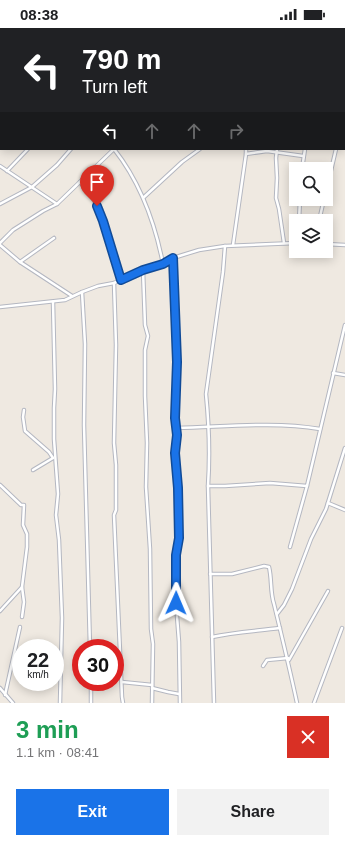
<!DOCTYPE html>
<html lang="en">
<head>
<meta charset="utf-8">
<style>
  body { margin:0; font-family:Arial,sans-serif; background:#f2f2f2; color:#202124; height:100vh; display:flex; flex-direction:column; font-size:15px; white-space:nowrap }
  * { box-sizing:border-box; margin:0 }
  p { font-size:13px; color:#757577 }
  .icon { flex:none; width:22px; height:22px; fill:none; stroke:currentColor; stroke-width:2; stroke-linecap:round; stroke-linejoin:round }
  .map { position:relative; height:675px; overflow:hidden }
  .details { display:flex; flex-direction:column; background:#fff; flex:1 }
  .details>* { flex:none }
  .guide { position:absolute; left:0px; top:0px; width:345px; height:122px; box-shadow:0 2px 10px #0003; background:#202124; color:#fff; overflow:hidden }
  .buttons { position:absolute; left:289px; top:134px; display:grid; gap:8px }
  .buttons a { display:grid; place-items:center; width:44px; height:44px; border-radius:0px; background:#fff; box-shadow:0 2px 10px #0003; font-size:20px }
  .speed { position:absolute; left:12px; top:611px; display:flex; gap:8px; font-size:20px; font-weight:700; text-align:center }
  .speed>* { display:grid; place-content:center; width:52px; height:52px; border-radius:50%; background:#fff; box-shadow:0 2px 10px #0003; line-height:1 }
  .speed small { font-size:10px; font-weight:400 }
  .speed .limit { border:6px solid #d22; background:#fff; color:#111 }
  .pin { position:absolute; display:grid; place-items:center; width:34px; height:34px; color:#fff; margin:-41px -17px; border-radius:50% 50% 50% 0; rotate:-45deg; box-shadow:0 0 4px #0007 }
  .pin .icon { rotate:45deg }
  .me { position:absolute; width:44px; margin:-22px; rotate:1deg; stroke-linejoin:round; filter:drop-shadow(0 0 3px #0008) }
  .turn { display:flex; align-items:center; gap:14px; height:84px; padding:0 16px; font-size:18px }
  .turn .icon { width:52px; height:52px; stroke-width:2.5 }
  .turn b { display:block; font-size:28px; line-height:34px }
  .lanes { display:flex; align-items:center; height:38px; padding:0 16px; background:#0003; justify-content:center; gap:20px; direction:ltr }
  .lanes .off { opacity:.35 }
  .round { display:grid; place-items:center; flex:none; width:42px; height:42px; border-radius:0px; background:#f2f2f2 }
  .head { display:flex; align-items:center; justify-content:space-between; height:68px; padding:0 16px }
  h1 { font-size:24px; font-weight:800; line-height:30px; color:#1e9e55 }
  .action { display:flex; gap:8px; margin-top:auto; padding:8px 16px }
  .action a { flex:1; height:46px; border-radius:0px; background:#1a73e8; color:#fff; font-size:16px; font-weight:800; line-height:46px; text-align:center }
  .action a+a { background:#f2f2f2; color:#202124 }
  .status { display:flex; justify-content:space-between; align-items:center; height:28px; padding:0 20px; background:#fff; direction:ltr }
  .status svg { height:11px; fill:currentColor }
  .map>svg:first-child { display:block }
</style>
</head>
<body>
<div class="status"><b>08:38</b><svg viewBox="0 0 49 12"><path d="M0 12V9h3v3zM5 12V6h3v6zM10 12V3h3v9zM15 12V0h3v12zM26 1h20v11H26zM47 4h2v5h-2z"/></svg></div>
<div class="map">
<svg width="345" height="675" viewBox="0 0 345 675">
  <rect width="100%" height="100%" fill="#efe9e1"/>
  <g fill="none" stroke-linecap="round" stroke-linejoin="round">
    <!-- stream -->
    <polyline stroke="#75cff0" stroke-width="1" points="344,62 345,62"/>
    <defs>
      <g id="street">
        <polyline points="46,0 47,1"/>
        <polyline points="114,0 115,1"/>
        <polyline points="238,0 239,1"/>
        <polyline points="296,0 297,1"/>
        <polyline points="39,1 40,0"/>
        <polyline points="96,1 98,0"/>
        <polyline points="122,1 123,0"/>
        <polyline points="171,1 172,0"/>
        <polyline points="0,22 1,21"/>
        <polyline points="246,121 246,126"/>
        <polyline points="277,121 276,130 277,150 276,170 279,181 284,215"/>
        <polyline points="0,138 57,176"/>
        <polyline points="302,141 305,121"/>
        <polyline points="7,143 28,121"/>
        <polyline points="80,154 92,169 97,178 121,252"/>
        <polyline points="326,164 336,121"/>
        <polyline points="143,170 182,134 200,121"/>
        <polyline points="0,176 32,159 57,137 71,121"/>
        <polyline points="299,193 300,171"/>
        <polyline points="319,193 324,171"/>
        <path d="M0,215l13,-13 30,-19 14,-7 57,-55c26,33 41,74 49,115"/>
        <polyline points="326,216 345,217"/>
        <polyline points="0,217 20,234 72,268"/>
        <polyline points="233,217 246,126 267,123 303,128"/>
        <polyline points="173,230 177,334 175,390 177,407 175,425 178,460 179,510 176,527 176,575 179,614 180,675"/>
        <polyline points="20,234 54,210"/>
        <polyline points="143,242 145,297 148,308 145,322 145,368 147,415 146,459 150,521 151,601 153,616 152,675"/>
        <polyline points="114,255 116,317 114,415 116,437 116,482 114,487 122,669 123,675"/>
        <polyline points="82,264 85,316 84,397 90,620"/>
        <polyline points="53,274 55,361 54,380 54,411 58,466 56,487 59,512 62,590 60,675"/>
        <polyline points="0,279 65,272 82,264 98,258 114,255 143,242 163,236 173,230 199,222 225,218 296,215"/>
        <polyline points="333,345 345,347"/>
        <polyline points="24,382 23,389 25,403 49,424 53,430"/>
        <path d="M177,400c47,-1 96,-7 143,1"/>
        <polyline points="33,442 53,430"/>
        <polyline points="0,457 21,477 24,477 23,497 27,506 27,519 22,559 0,583"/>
        <polyline points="208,458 225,458 270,455 307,458 345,297"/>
        <polyline points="328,475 345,482"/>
        <polyline points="290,519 307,458"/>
        <path d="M210,546h22l32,-8 5,1c3,12 1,25 5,37 8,33 16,66 23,99"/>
        <polyline points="277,586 284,577 292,561 311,511 326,481 345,420"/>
        <polyline points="22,589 24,574 22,559"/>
        <path d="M212,609c22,-5 45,-6 68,-9"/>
        <polyline points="289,632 328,563"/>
        <polyline points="263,638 267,632 288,630"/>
        <polyline points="122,654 152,657"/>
        <polyline points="0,660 13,675"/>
        <polyline points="152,660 168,664 179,666"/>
        <polyline points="5,667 20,599"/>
        <polyline points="91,675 91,654"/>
        <path d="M214,675l-6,-217c2,-30 1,-62 -2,-92l17,-122 2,-26"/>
        <polyline points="314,675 342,600"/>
      </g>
    </defs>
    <!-- street casing -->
    <use href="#street" stroke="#b4b7c1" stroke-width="4.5"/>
    <!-- street -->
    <use href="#street" stroke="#fff" stroke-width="2.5"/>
  </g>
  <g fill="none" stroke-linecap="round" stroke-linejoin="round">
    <defs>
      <polyline id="route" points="97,178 103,193 121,252 143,242 163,236 173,230 177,334 175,390 177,407 175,425 178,460 179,510 176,527 176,575"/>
    </defs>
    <!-- route casing -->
    <use href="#route" stroke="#114b97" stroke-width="10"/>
    <!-- route -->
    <use href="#route" stroke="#1a73e8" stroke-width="7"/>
  </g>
</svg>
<div class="buttons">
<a><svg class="icon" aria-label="search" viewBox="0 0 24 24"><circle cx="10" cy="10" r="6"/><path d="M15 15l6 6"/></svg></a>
<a><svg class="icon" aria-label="layers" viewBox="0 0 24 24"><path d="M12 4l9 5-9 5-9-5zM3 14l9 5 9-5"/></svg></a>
</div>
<div class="speed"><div>22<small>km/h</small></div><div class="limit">30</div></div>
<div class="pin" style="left:97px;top:178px;background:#d93025"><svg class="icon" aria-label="arrive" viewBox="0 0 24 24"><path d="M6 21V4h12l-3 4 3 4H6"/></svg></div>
<svg class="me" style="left:176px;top:575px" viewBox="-20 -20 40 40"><path d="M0-17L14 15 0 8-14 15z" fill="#1a73e8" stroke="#fff" stroke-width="4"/></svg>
<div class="guide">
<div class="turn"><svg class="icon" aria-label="left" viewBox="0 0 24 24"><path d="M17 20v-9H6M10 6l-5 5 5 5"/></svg><div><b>790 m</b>Turn left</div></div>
<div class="lanes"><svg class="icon" aria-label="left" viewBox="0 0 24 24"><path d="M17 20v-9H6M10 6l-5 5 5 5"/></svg><svg class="icon off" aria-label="ahead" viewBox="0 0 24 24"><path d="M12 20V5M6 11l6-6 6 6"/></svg><svg class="icon off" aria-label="ahead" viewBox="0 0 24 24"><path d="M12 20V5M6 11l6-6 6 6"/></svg><svg class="icon off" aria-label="right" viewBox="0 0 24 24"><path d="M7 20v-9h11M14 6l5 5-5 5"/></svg></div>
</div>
</div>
<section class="details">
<div class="head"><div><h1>3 min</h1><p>1.1 km · 08:41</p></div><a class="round" style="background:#d93025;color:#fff"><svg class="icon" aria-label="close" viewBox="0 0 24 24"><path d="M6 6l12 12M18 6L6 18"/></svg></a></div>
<div class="action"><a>Exit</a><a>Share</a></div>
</section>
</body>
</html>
